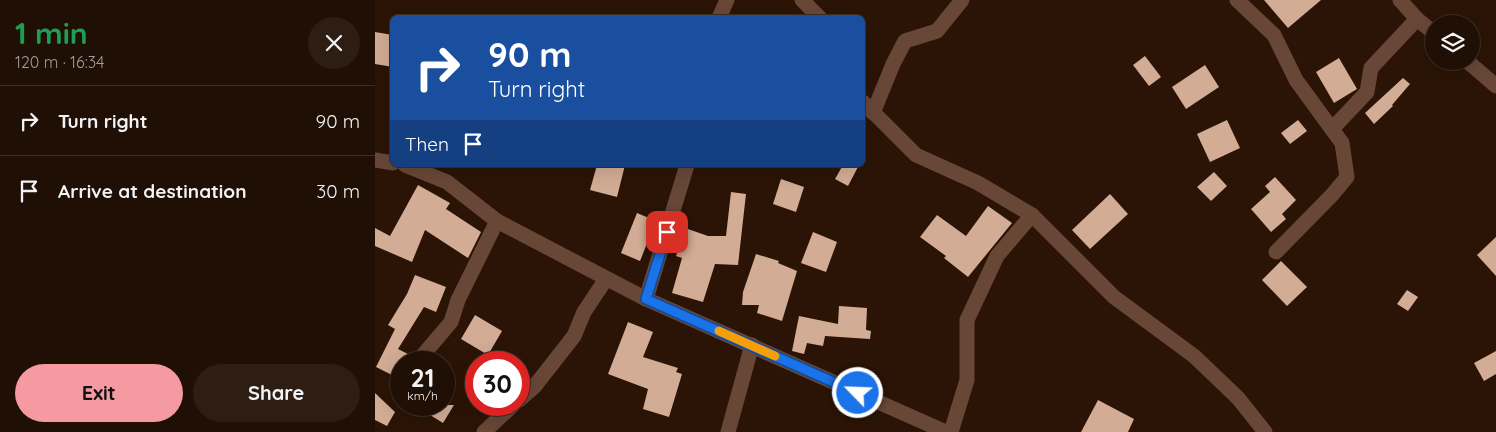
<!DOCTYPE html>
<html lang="en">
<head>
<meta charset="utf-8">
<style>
  body { margin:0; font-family:Quicksand,sans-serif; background:#2d1d13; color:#f1f3f6; height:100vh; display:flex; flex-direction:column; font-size:19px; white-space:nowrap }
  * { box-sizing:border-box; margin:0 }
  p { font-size:16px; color:#a29c9a }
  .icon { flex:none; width:28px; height:28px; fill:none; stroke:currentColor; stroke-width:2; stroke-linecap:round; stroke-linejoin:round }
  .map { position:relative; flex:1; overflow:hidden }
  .panel { display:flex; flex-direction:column; background:#200f04; width:375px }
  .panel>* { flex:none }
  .top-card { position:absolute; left:15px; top:15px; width:475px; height:152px; border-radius:8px; box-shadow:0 5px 20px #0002,0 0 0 1px #3d2f26; background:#1a4fa0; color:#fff; overflow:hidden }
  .tools { position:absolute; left:1050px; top:15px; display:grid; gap:10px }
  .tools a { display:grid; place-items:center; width:55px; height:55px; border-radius:50%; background:#200f04; box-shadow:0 5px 20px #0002,0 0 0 1px #3d2f26; font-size:25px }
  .speed { position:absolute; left:15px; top:351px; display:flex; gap:10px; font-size:25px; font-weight:700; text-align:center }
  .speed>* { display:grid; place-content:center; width:65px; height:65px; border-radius:50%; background:#200f04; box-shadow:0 5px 20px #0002,0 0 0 1px #3d2f26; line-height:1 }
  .speed small { font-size:12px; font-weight:400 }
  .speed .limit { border:8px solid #d22; background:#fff; color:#111 }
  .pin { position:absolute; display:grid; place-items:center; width:42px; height:42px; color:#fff; margin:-21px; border-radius:10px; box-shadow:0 2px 8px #0006 }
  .me { position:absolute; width:55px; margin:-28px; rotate:294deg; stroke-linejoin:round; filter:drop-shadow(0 0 4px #0008) }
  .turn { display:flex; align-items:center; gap:18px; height:105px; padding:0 15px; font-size:22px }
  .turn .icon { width:65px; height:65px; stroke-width:2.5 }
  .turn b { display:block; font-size:35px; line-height:42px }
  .then { display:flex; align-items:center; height:48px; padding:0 15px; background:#0003; gap:10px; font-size:19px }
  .round { display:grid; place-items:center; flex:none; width:52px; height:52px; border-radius:26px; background:#2d1d13 }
  .head { display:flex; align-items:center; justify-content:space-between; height:85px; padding:0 15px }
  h1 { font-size:30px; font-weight:800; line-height:38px; color:#1e9e55 }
  .button { display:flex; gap:10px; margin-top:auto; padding:10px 15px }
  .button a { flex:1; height:58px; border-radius:30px; background:#f49aa0; color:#111; font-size:20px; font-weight:800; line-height:58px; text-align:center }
  .button a+a { background:#2d1d13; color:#f1f3f6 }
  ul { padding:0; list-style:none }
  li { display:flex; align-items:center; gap:15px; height:70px; padding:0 15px; border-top:1px solid #3d2f26 }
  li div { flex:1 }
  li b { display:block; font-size:19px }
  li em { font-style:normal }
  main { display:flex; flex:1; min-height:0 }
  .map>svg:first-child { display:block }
</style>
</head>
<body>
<main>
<section class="panel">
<div class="head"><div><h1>1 min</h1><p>120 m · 16:34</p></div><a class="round"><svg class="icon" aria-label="close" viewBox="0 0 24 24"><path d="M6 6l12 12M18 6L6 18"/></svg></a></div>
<ul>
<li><svg class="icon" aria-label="right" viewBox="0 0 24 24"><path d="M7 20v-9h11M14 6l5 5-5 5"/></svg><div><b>Turn right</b></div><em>90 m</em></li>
<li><svg class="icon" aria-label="arrive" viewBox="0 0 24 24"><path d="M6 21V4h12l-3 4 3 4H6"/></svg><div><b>Arrive at destination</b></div><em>30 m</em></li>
</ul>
<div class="button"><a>Exit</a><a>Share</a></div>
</section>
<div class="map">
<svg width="1121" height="432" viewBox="0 0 1121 432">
  <rect width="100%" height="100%" fill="#2b1406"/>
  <!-- building -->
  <g fill="#d2ac95">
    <polygon points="889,0 946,0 913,28"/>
    <polygon points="0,32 18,35 18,67 0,64"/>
    <polygon points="770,56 786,77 774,86 758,65"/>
    <polygon points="964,58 982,89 959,103 941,72"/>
    <polygon points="830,65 844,87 811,109 797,87"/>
    <polygon points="1028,78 1035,84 1017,105 1018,106 999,124 990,113"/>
    <polygon points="852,120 865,148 835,162 822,134"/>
    <polygon points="923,120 932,131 915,144 906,133"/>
    <polygon points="222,165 250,165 242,197 215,190"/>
    <polygon points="468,165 484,165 473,186 460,179"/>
    <polygon points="839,172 852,186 836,201 822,187"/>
    <polygon points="900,177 921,200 907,214 911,219 896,232 876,209 895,192 890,186"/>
    <polygon points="406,179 429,187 421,212 398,204"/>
    <polygon points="43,185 75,203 71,209 106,232 93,258 50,230 37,262 0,246 0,228 15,236"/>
    <polygon points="356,192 371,194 363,265 340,264 328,302 297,293 307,258 301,256 310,228 333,236 351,236"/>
    <polygon points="735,194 753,214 715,249 697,230"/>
    <polygon points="613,206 637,223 593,277 569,258 571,256 545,237 562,215 591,236"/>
    <polygon points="262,213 281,221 265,261 246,253"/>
    <polygon points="438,232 462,242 451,272 426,263"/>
    <polygon points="1121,237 1121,276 1102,255"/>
    <polygon points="381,254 404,261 403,263 422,271 407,321 382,313 384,305 367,305 368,292"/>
    <polygon points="906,261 932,287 912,306 887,280"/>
    <polygon points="40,275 71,287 61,312 49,307 23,349 35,355 31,362 26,362 26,372 23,378 1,367 20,329 13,325 32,294"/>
    <polygon points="1032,290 1043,297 1033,311 1022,304"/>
    <polygon points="464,306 492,308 491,330 496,331 495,339 450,336 448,346 432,343 429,354 417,351 424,316 463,324"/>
    <polygon points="100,315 127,331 113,355 86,339"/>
    <polygon points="253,322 278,332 268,357 303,368 301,372 307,374 294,417 268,409 273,389 233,374"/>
    <polygon points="1121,351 1121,374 1109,381 1099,363"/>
    <polygon points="0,393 20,412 12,426 0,420"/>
    <polygon points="723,400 759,419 753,432 706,432"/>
    <polygon points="39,405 79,405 68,423"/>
  </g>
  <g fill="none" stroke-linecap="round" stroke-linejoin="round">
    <!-- street -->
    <g stroke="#684737" stroke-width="15">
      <polyline points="427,0 445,18"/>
      <polyline points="862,0 899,35 921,80 967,143 972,177 957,195 901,252"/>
      <polyline points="1025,0 1042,19 1059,33"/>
      <polyline points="344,18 352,0"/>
      <polyline points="1092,61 1121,86"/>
      <polyline points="488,102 541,155 603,183 657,215 739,297 819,356 863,398 890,432"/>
      <polyline points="498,113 518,64 530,41 562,31 587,0"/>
      <polyline points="957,129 992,92 996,68 1042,19"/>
      <polyline points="0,160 18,163"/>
      <polyline points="30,165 72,182 122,221 271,299 571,432"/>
      <polyline points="271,299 312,165"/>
      <polyline points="42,362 76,322 83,300 122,221"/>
      <polyline points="144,400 159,387 199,336 209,312 231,279"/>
      <polyline points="109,432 138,405"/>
      <polyline points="353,432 377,345"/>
      <polyline points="576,432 592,380 592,320 622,256 657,215"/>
    </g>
  </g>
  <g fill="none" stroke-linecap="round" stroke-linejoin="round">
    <defs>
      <polyline id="route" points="292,232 271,299 483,393"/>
    </defs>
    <!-- route casing -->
    <use href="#route" stroke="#114b97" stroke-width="12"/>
    <!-- route -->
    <use href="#route" stroke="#1a73e8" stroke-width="9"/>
    <!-- slow -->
    <polyline stroke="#f59e0b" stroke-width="9" points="344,331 400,356"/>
  </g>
</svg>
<div class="tools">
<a><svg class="icon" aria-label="layers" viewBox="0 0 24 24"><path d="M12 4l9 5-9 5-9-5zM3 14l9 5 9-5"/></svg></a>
</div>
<div class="speed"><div>21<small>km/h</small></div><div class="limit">30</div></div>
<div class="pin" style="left:292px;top:232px;background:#d93025"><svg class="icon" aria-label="arrive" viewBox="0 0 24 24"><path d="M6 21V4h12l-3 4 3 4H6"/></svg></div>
<svg class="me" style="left:483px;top:393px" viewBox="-20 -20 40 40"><circle r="17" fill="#1a73e8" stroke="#fff" stroke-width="3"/><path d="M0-11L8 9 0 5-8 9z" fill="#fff"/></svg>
<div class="top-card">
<div class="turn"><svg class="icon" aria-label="right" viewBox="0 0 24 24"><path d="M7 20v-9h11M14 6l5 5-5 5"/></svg><div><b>90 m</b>Turn right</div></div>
<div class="then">Then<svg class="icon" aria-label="arrive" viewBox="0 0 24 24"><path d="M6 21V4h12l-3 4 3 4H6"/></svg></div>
</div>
</div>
</main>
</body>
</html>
